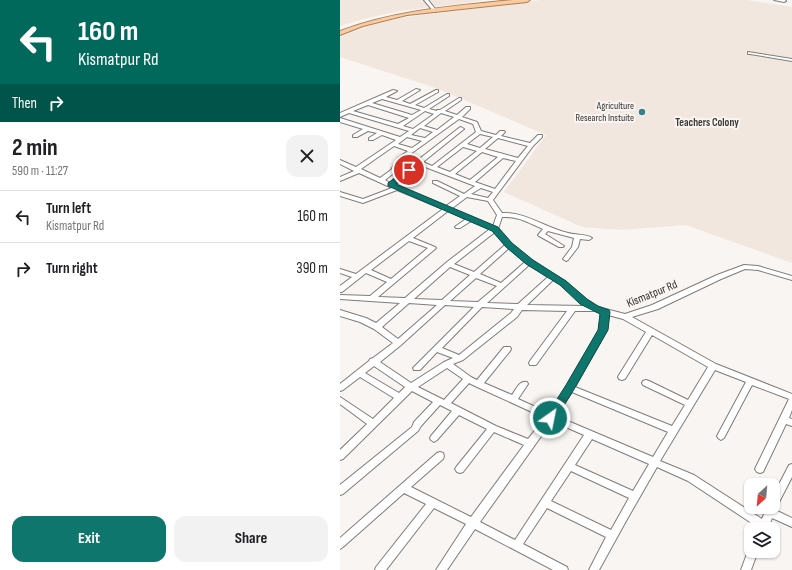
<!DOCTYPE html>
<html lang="en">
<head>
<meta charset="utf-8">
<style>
  body { margin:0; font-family:"Sofia Sans Condensed",sans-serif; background:#f2f2f2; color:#202124; height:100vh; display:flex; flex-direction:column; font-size:15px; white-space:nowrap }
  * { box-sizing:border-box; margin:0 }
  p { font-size:13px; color:#757577 }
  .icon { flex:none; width:22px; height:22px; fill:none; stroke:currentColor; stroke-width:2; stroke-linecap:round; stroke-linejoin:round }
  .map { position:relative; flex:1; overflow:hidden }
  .drawer { display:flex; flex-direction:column; background:#fff; width:340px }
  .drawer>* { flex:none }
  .guide { background:#00695c; color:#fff; overflow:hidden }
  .needle { width:26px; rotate:206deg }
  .fabs { position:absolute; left:404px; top:478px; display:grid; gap:8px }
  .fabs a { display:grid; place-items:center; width:36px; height:36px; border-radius:8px; background:#fff; box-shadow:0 1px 3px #0004; font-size:20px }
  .pin { position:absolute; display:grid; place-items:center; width:34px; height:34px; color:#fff; margin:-17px; border:2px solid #fff; border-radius:50%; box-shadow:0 1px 4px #0007 }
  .me { position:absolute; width:44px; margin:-22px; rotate:33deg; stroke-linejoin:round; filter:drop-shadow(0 0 3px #0008) }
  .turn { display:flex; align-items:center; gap:14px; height:84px; padding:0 12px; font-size:18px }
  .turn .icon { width:52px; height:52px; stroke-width:2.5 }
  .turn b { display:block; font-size:28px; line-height:34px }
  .then { display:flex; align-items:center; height:38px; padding:0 12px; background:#0003; gap:8px; font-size:15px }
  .round { display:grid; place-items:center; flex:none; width:42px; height:42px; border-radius:12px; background:#f2f2f2 }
  .summary { display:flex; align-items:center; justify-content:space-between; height:68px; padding:0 12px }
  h1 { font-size:24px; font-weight:700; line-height:30px }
  .primary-button { display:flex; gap:8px; margin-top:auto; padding:8px 12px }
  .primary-button a { flex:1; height:46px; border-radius:12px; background:#0f766e; color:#fff; font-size:16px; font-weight:700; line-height:46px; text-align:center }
  .primary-button a+a { background:#f2f2f2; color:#202124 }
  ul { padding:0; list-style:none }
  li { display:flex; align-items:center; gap:12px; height:52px; padding:0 12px; border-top:1px solid #e0e0e0 }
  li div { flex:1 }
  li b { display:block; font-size:15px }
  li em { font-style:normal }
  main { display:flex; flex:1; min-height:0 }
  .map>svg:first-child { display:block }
</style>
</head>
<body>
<main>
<section class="drawer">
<div class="guide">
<div class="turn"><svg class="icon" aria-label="left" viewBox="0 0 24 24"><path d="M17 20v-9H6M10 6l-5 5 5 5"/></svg><div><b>160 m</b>Kismatpur Rd</div></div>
<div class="then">Then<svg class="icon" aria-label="right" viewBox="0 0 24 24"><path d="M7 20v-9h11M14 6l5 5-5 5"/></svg></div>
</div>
<div class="summary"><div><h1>2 min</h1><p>590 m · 11:27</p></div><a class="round"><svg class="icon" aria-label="close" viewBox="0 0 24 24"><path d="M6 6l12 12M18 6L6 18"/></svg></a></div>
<ul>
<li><svg class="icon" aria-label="left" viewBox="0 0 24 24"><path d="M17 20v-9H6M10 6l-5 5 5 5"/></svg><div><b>Turn left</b><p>Kismatpur Rd</p></div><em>160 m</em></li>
<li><svg class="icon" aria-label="right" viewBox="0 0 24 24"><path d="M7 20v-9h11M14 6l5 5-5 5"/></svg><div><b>Turn right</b></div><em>390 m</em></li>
</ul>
<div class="primary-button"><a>Exit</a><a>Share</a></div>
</section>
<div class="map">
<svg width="452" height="570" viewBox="0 0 452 570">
  <rect width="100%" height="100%" fill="#f9f5f2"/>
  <!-- built -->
  <g fill="#f1e7df">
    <polygon points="0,0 146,0 60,11 27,18 0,26"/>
    <polygon points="201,0 407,0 452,7 452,263 346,225 281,230 242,227 164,192 206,135 96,88 0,57 0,37 28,26 67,17"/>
  </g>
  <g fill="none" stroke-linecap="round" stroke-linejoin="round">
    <defs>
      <g id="minor">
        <polygon points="84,0 88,0 96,10 96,12 94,12"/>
        <polygon points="434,0 445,0 446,1 444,2"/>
        <polygon points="408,52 452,59 452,61 410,54 408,54"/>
        <path d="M76,89l4,1 -18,11 8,3 26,-14h2v2l-23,13 9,3 23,-14h2v2l-20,13 8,2v-1h3l19,-12h2v2l-16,11 12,4 9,-8h4v2l-8,8 15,5 4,9 15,4 4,-4h4l1,1 -4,4 29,7 8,-8h4v2l-9,9 -40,54 9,13c24,-1 43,15 66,20 7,2 19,1 24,5l-3,2 -9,-1 -2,8 -10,13 -2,1 -3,-2 9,-12 2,-9 -26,-7 -3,3 19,12 -1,1h-4l-20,-11 -1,-1 5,-6c-14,-6 -25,-13 -41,-12l-4,12 13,15 20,16 34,21 22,19 11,7 27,7 27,-9 65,-30 27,-10 14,1 34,10v4l-34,-10 -13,-1 -24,10 -63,30 -26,8 84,47 76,30v16l-3,8 3,1v7l-6,-2 -23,48 -3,1 -3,-1 -2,-3 34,-70 -37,-14 -28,53 -3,2 -3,-2 -1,-2 29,-54 -31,-12 -55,91 34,14 68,44 5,-12h6v-11l16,-31 3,-1v13l-17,33 17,8v9l-20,-9 -4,11h-10l1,-1 -71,-47 -31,-14 -31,54 -27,49h-10l17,-33 -59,-29 -24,36 44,23 1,3h-15l-78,-41 -28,41h-11l30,-46 -32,-16 -48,62h-11l1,-3 50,-63 -22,-11 -61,54 -3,2v-11l97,-85 3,-1 3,1 1,3 -1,3 -32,28 60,30 53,-72 -30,-13 -31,40 -3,1 -3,-1 -2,-3 2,-3 30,-37 -28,-14 -22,25 -3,2 -3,-2 -1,-2 1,-2 21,-25 -12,-6 -19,21 -3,5 -75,63 -3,1v-10l72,-58 2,-5 19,-20 -21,-11 -69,68 -3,1v-10l27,-26 -27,-20v-7l33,22 21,-21 -34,-21 -17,13 -3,1v-7l29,-23 1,-2 3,-1 20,-15 -19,-14 -14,-7 -20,-6v-6l26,8 10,5 24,-20 -60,-4v-4l30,1 17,-14 -21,-9 -24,19h-2v-6l12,-9 -12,-4v-4l16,5 87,-65 -46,-19 -34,13 -23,-7v-4l23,7 29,-11 -33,-15 -19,8v-4l14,-6 -14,-7v-4l16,7 40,-27 -14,-5 -9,5h-4v-2l8,-5 -9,-2 -11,6h-4v-2l10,-6 -23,-7v-4l60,19 9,-6 -60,-18 -9,4v-4l53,-23 4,1 -11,6 11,3zM42,99l39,11 -9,5 -40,-12zM28,105l41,13 -11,6 -45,-13zM85,111l9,3 -21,15 -10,-3zM101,113l13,4 -17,13 -13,-4zM119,119l14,5 3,8 -44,34 -9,-4 41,-33 -3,-2 -2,1 -41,32 -2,1v2l-26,20 -5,-3 10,-8 7,-12zM80,128l13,4 -8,6 -14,-3zM140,134l13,3 -13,11 -13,-4zM67,137l15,4 -10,7 -14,-4zM158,138l30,8 -10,12 -33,-9zM54,146l14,5 -10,7 -7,12 -11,8 -19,-9zM123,147l14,4 -27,21 -13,-5zM142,152l16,5 -28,23 -15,-6zM163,158l13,3 -21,28 -20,-7zM80,165l55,21 -11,8 -27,-13h-4v2l27,13 -14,10 -51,-21zM141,188l12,4 -5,6 -17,-4zM127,197l21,4 9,14 -4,11 -42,-17zM108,211l18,8 -10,7 -1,1 1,1h4l11,-7 19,8 -43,33 -42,36 -27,-1 57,-48 1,-1 -1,-1 -22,-9zM155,232l10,13 -31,27 -20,-8zM69,241l19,7 -37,31 -20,-9zM169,248l16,14 -24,21 -21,-9zM189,265l19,12 -30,27 -31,-1zM110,267l20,8 -28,25 -28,-1zM136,278l21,8 -19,16 -28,-1zM213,280l8,5 24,21 -58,-1zM69,303l28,2 -39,34 -16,-12zM105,305l29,2 -61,61 1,2h6l17,-18 16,6 -9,4 -33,21 -31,-21 21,-17zM142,307l32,2 -3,4 -52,42 -17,-7zM182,310l45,1 -37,50 -1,2 1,2h6l39,-54h20l6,2 -2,17 -32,56 -18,27 -31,-14 10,-15 -1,-2c-8,-2 -11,8 -15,13l-28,-12 26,-32 1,-2 -1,-2h-6l-27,33 -6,-3 -18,-13 10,-4 54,-43zM268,315l15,4 23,13 -27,43 -1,2 1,2 3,1 3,-1 27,-44 56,32 -20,33 -39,-19 -3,-1 -3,1 -1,2 1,2 42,20 -13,21 -97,-39 32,-57zM34,366l31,21 -6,6 -34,-20zM107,368l16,11 -19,21 -26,-13zM129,383l6,3 70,32 -17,21 -32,-13 -45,-23zM232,392l96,40 -15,25 -97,-41zM212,421l32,14 -69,105 -35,-18zM252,439l57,25 -16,27 -58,-26zM231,471l58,27 -18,32 -60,-29z"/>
        <polygon points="411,547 411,551 418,551 411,570 401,570 408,551"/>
      </g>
      <path id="major" d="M173,0h17l-3,2 -120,13 -44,11 -23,9v-4c56,-21 114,-25 173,-31z"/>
    </defs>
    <!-- minor casing -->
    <use href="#minor" stroke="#7f7c79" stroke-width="2"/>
    <!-- major casing -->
    <use href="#major" stroke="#b07e52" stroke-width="2"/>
    <!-- minor -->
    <use href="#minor" fill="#fff" fill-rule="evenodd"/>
    <!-- major -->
    <use href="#major" fill="#f8cba3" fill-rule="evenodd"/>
  </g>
  <!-- route -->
  <polygon fill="#0f766e" stroke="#0a4d48" points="69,167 73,170 71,171 56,184 158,227 172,243 193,260 226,281 247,299 258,306 269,310 270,312 268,330 233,391 214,421 210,422 207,421 205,418 226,385 258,330 260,314 240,304 220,285 186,264 166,247 152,231 48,186 48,183"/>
  <!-- markers -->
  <circle fill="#3b7e8e" stroke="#f9f5f2" stroke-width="1.5" cx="302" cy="112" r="4"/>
  <g text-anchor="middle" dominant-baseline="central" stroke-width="4" stroke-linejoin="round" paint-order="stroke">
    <!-- far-poi labels -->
    <g font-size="10" fill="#32302f" stroke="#f9f5f2" text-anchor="end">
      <text x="294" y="106">Agriculture<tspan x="294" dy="12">Research Instuite</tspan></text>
    </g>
    <!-- far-neighbourhood labels -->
    <g font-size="11" font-weight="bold" fill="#3b3836" stroke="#f9f5f2">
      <text x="367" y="122">Teachers Colony</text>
    </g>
    <!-- street labels -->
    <g font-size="12" fill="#32302f" stroke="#f9f5f2">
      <text transform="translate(312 294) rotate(-22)">Kismatpur Rd</text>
    </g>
  </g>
</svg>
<div class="fabs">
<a><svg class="needle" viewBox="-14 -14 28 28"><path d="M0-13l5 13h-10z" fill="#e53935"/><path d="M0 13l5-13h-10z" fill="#757577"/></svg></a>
<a><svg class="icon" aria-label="layers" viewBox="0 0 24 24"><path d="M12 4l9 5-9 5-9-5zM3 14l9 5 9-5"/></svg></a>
</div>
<div class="pin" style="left:69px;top:170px;background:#d93025"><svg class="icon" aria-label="arrive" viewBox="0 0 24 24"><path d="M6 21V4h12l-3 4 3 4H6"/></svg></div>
<svg class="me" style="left:210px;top:418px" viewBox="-20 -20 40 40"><circle r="17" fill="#0f766e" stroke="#fff" stroke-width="3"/><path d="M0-11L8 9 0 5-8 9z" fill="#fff"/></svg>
</div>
</main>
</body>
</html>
